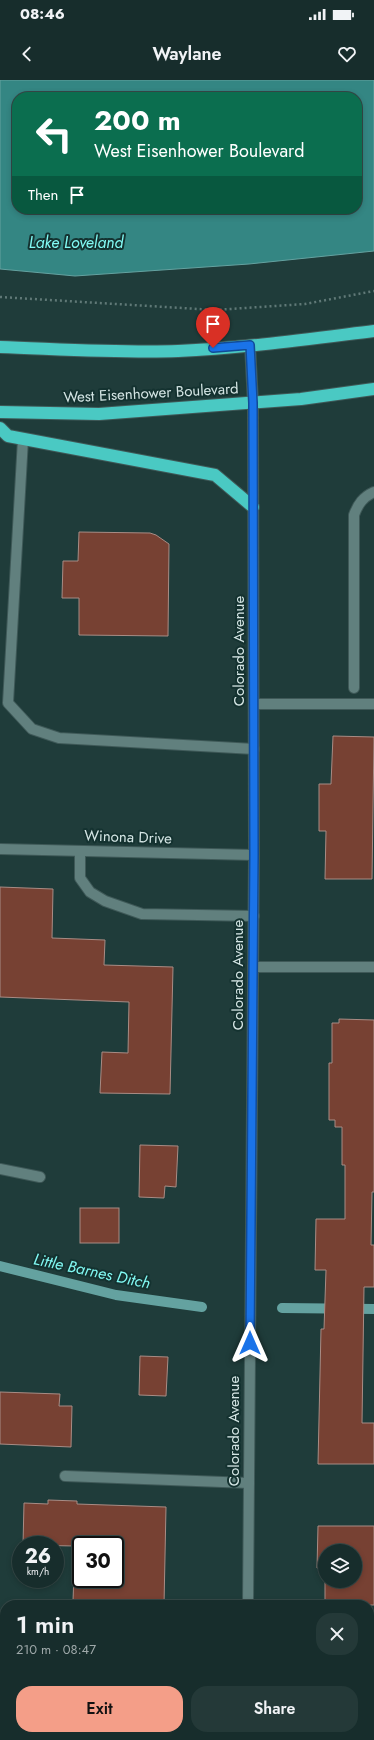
<!DOCTYPE html>
<html lang="en">
<head>
<meta charset="utf-8">
<style>
  body { margin:0; font-family:Jost,sans-serif; background:#243938; color:#f1f3f6; height:100vh; display:flex; flex-direction:column; font-size:15px; white-space:nowrap }
  * { box-sizing:border-box; margin:0 }
  p { font-size:13px; color:#9ea8a9 }
  .icon { flex:none; width:22px; height:22px; fill:none; stroke:currentColor; stroke-width:2; stroke-linecap:round; stroke-linejoin:round }
  .map { position:relative; flex:1; overflow:hidden }
  .sheet { position:absolute; left:0px; top:1520px; width:374px; height:140px; display:flex; flex-direction:column; background:#172d2c; border-radius:16px 16px 0 0; box-shadow:0 2px 6px #0003,0 0 0 1px #364948 }
  .sheet>* { flex:none }
  .banner { position:absolute; left:12px; top:12px; width:350px; height:122px; border-radius:16px; box-shadow:0 2px 6px #0003,0 0 0 1px #364948; background:#0b6e4f; color:#fff; overflow:hidden }
  .fabs { position:absolute; left:318px; top:1464px; display:grid; gap:8px }
  .fabs a { display:grid; place-items:center; width:44px; height:44px; border-radius:50%; background:#172d2c; box-shadow:0 2px 6px #0003,0 0 0 1px #364948; font-size:20px }
  .speed { position:absolute; left:12px; top:1456px; display:flex; gap:8px; font-size:20px; font-weight:700; text-align:center }
  .speed>* { display:grid; place-content:center; width:52px; height:52px; border-radius:50%; background:#172d2c; box-shadow:0 2px 6px #0003,0 0 0 1px #364948; line-height:1 }
  .speed small { font-size:10px; font-weight:400 }
  .speed .limit { border:2px solid #111; border-radius:6px; background:#fff; color:#111 }
  .pin { position:absolute; display:grid; place-items:center; width:34px; height:34px; color:#fff; margin:-41px -17px; border-radius:50% 50% 50% 0; rotate:-45deg; box-shadow:0 0 4px #0007 }
  .pin .icon { rotate:45deg }
  .me { position:absolute; width:44px; margin:-22px; rotate:0deg; stroke-linejoin:round; filter:drop-shadow(0 0 3px #0008) }
  .turn { display:flex; align-items:center; gap:14px; height:84px; padding:0 16px; font-size:18px }
  .turn .icon { width:52px; height:52px; stroke-width:2.5 }
  .turn b { display:block; font-size:28px; line-height:34px }
  .then { display:flex; align-items:center; height:38px; padding:0 16px; background:#0003; gap:8px; font-size:15px }
  .round { display:grid; place-items:center; flex:none; width:42px; height:42px; border-radius:16px; background:#243938 }
  .summary { display:flex; align-items:center; justify-content:space-between; height:68px; padding:0 16px }
  h1 { font-size:24px; font-weight:600; line-height:30px }
  .primary-button { display:flex; gap:8px; margin-top:auto; padding:8px 16px }
  .primary-button a { flex:1; height:46px; border-radius:16px; background:#f49e88; color:#111; font-size:16px; font-weight:600; line-height:46px; text-align:center }
  .primary-button a+a { background:#243938; color:#f1f3f6 }
  .status { display:flex; justify-content:space-between; align-items:center; height:28px; padding:0 20px; background:#172d2c; direction:ltr }
  .status svg { height:11px; fill:currentColor }
  header { display:flex; justify-content:space-between; align-items:center; height:52px; padding:0 16px; background:#172d2c; font-size:18px; font-weight:600 }
  .map>svg:first-child { display:block }
</style>
</head>
<body>
<div class="status"><b>08:46</b><svg viewBox="0 0 49 12"><path d="M0 12V9h3v3zM5 12V6h3v6zM10 12V3h3v9zM15 12V0h3v12zM26 1h20v11H26zM47 4h2v5h-2z"/></svg></div>
<header><svg class="icon" aria-label="back" viewBox="0 0 24 24"><path d="M15 5l-7 7 7 7"/></svg>Waylane<svg class="icon" aria-label="heart" viewBox="0 0 24 24"><path d="M12 20l-8-8c-3-5 5-10 8-4 3-6 11-1 8 4z"/></svg></header>
<div class="map">
<svg width="374" height="1660" viewBox="0 0 374 1660">
  <rect width="100%" height="100%" fill="#1f3c3a"/>
  <!-- water -->
  <path fill="#348683" stroke="#64a2a0" fill-rule="evenodd" d="M0,0h374v171l-125,13 -174,12 -75,-7zM17,17h340v112h-340z"/>
  <g fill="none" stroke-linecap="round" stroke-linejoin="round">
    <!-- stream -->
    <g stroke="#64a2a0" stroke-width="10">
      <polyline points="0,1186 116,1215 202,1227"/>
      <polyline points="282,1228 374,1229"/>
    </g>
  </g>
  <!-- building -->
  <g fill="#774133" stroke="#a88c85" fill-rule="evenodd">
    <polygon points="79,452 150,453 156,455 169,464 168,556 79,555 79,518 62,518 63,481 78,481"/>
    <polygon points="333,656 374,657 372,799 325,799 326,751 319,751 319,704 331,704"/>
    <polygon points="0,807 53,809 52,858 105,860 104,885 173,887 170,1014 100,1013 102,972 128,973 129,922 0,917"/>
    <polygon points="339,939 374,940 374,1112 372,1112 371,1165 374,1165 374,1207 364,1207 362,1343 374,1343 374,1384 318,1384 321,1249 324,1249 326,1190 315,1190 316,1139 345,1139 345,1085 342,1085 342,1047 335,1047 335,1040 329,1040 329,983 332,983 332,943 339,943"/>
    <polygon points="140,1065 178,1066 176,1107 165,1106 164,1118 139,1117"/>
    <rect x="80" y="1128" width="39" height="35"/>
    <polygon points="140,1276 168,1277 166,1316 139,1315"/>
    <polygon points="0,1312 60,1314 59,1326 72,1326 71,1367 0,1364"/>
    <path d="M48,1420l29,1v3l89,3 -2,98h-46v-2l-45,-2 2,-55 -52,-1 1,-42 24,1zM81,1465h34v34h-34z"/>
    <path d="M318,1446h56v79h-49v-37h-8zM325,1471h30v30h-30z"/>
  </g>
  <g fill="none" stroke-linecap="round" stroke-linejoin="round">
    <defs>
      <g id="lane">
        <polyline points="23,359 8,623 32,649 59,658 254,669"/>
        <path d="M354,608v-173c4,-11 9,-18 20,-23"/>
        <polyline points="254,624 374,624"/>
        <polyline points="80,771 80,798 90,812 105,821 142,834 254,836"/>
        <polyline points="0,1089 40,1097"/>
        <polyline points="65,1396 249,1403"/>
      </g>
      <g id="street">
        <polyline points="0,769 254,775"/>
        <polyline points="253,887 374,887"/>
        <polyline points="248,1525 254,775 253,323 250,265"/>
        <polyline points="369,1646 374,1646"/>
        <polyline points="245,1660 246,1655"/>
      </g>
      <g id="highway">
        <path d="M0,267c59,2 119,6 178,4 66,-3 131,-12 196,-20"/>
        <polyline points="0,332 99,334 301,319 374,309"/>
        <polyline points="0,348 8,356 215,395 253,427"/>
      </g>
    </defs>
    <!-- lane casing -->
    <use href="#lane" stroke="#3f5958" stroke-width="12"/>
    <!-- street casing -->
    <use href="#street" stroke="#3f5958" stroke-width="12"/>
    <!-- highway casing -->
    <use href="#highway" stroke="#3f5958" stroke-width="14"/>
    <!-- path -->
    <polyline stroke="#607977" stroke-width="2.5" stroke-dasharray="2 3" stroke-linecap="butt" points="0,217 215,230 305,224 374,211"/>
    <!-- lane -->
    <use href="#lane" stroke="#61807e" stroke-width="10"/>
    <!-- street -->
    <use href="#street" stroke="#61807e" stroke-width="10"/>
    <!-- highway -->
    <use href="#highway" stroke="#4ac9c3" stroke-width="12"/>
  </g>
  <g fill="none" stroke-linecap="round" stroke-linejoin="round">
    <defs>
      <polyline id="route" points="213,268 250,265 253,323 254,775 250,1263"/>
    </defs>
    <!-- route casing -->
    <use href="#route" stroke="#114b97" stroke-width="10"/>
    <!-- route -->
    <use href="#route" stroke="#1a73e8" stroke-width="7"/>
  </g>
  <g text-anchor="middle" dominant-baseline="central" stroke-width="4" stroke-linejoin="round" paint-order="stroke">
    <!-- street labels -->
    <g font-size="15" fill="#d4e5e4" stroke="#143230">
      <text transform="translate(151 313) rotate(-3)">West Eisenhower Boulevard</text>
      <text transform="translate(239 571) rotate(-90)">Colorado Avenue</text>
      <text transform="translate(128 757) rotate(2)">Winona Drive</text>
      <text transform="translate(238 895) rotate(-90)">Colorado Avenue</text>
      <text transform="translate(234 1351) rotate(-90)">Colorado Avenue</text>
    </g>
    <!-- water labels -->
    <g font-size="16" font-style="italic" fill="#82faf4" stroke="#143230">
      <text x="76" y="162">Lake Loveland</text>
      <text transform="translate(92 1191) rotate(12)">Little Barnes Ditch</text>
    </g>
  </g>
</svg>
<div class="fabs">
<a><svg class="icon" aria-label="layers" viewBox="0 0 24 24"><path d="M12 4l9 5-9 5-9-5zM3 14l9 5 9-5"/></svg></a>
</div>
<div class="speed"><div>26<small>km/h</small></div><div class="limit">30</div></div>
<div class="pin" style="left:213px;top:268px;background:#d93025"><svg class="icon" aria-label="arrive" viewBox="0 0 24 24"><path d="M6 21V4h12l-3 4 3 4H6"/></svg></div>
<svg class="me" style="left:250px;top:1263px" viewBox="-20 -20 40 40"><path d="M0-17L14 15 0 8-14 15z" fill="#1a73e8" stroke="#fff" stroke-width="4"/></svg>
<div class="banner">
<div class="turn"><svg class="icon" aria-label="left" viewBox="0 0 24 24"><path d="M17 20v-9H6M10 6l-5 5 5 5"/></svg><div><b>200 m</b>West Eisenhower Boulevard</div></div>
<div class="then">Then<svg class="icon" aria-label="arrive" viewBox="0 0 24 24"><path d="M6 21V4h12l-3 4 3 4H6"/></svg></div>
</div>
<section class="sheet">
<div class="summary"><div><h1>1 min</h1><p>210 m · 08:47</p></div><a class="round"><svg class="icon" aria-label="close" viewBox="0 0 24 24"><path d="M6 6l12 12M18 6L6 18"/></svg></a></div>
<div class="primary-button"><a>Exit</a><a>Share</a></div>
</section>
</div>
</body>
</html>
